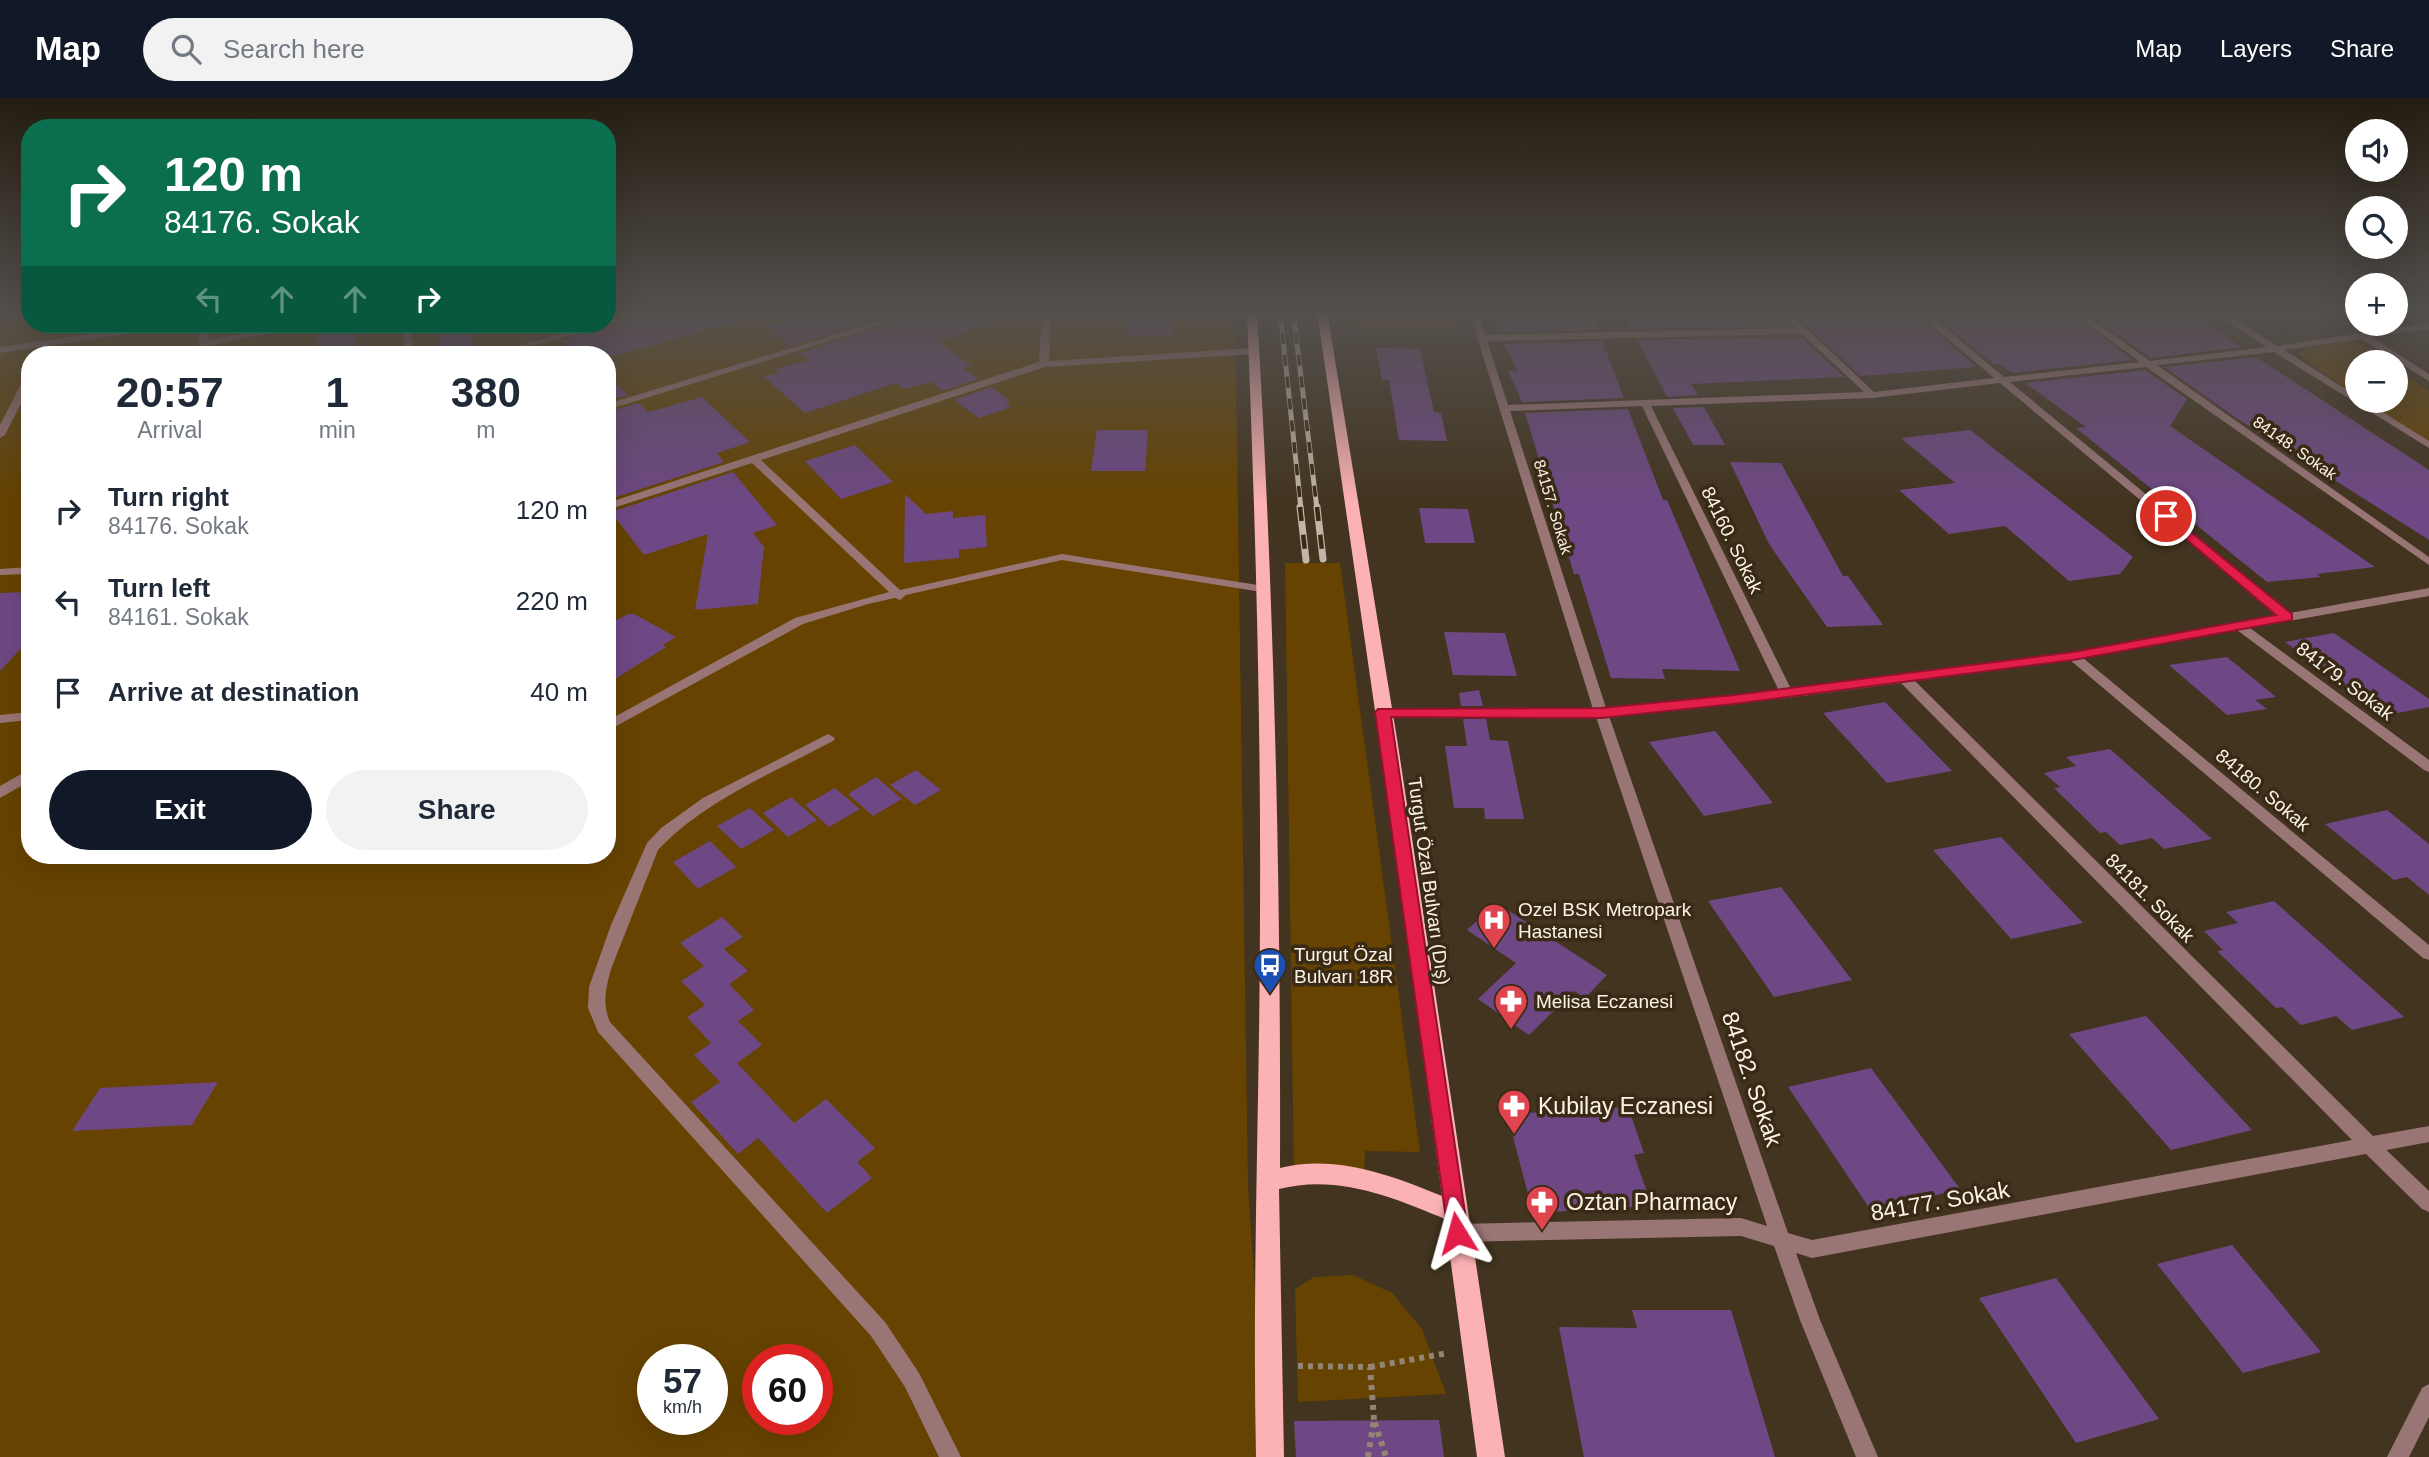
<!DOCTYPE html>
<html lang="en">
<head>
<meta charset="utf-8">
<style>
  body { margin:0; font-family:Arial,sans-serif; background:#f2f2f3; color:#1f2937; height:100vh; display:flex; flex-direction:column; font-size:26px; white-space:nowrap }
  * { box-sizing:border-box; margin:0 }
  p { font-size:23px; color:#747a83 }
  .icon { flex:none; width:38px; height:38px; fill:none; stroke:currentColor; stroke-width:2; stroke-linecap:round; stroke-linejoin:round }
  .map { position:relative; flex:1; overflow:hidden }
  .side { position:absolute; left:21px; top:248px; width:595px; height:518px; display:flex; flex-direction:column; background:#fff; border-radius:28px; box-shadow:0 7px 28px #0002 }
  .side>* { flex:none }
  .top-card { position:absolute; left:21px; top:21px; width:595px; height:214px; border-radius:28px; box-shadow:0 7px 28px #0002; background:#0b6e4f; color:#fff; overflow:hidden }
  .controls { position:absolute; left:2345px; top:21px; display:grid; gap:14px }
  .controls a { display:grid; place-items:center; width:63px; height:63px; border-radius:50%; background:#fff; box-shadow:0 7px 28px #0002; font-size:35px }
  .speed { position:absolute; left:637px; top:1246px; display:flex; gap:14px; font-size:35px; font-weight:700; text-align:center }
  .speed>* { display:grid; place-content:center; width:91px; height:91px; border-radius:50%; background:#fff; box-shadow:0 7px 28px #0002; line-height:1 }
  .speed small { font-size:18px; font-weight:400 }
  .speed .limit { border:10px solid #d22; background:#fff; color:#111 }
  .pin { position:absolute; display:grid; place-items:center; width:60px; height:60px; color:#fff; margin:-30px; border:4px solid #fff; border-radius:50%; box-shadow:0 2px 7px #0007 }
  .me { position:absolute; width:77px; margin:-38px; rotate:352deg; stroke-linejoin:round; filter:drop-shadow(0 0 5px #0008) }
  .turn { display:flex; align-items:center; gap:24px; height:147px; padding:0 28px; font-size:32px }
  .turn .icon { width:91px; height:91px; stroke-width:2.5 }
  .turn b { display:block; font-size:49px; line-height:60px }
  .lanes { display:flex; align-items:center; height:66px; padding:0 28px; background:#0003; justify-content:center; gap:35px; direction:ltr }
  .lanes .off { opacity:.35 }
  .eta { display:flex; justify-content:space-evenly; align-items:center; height:119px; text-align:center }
  .eta b { font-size:42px; font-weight:600; line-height:49px }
  .primary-button { display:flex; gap:14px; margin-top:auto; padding:14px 28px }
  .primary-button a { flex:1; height:80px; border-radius:42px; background:#111827; color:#fff; font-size:28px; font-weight:600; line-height:80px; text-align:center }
  .primary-button a+a { background:#f2f2f3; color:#1f2937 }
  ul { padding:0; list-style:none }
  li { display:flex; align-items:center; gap:21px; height:91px; padding:0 28px }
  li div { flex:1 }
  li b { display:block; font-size:26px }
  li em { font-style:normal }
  header { display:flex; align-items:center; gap:42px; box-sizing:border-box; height:98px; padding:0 35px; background:#111827; color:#fff }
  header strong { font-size:33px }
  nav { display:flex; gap:38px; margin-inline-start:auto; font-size:24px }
  .search { width:490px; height:63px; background:#f2f2f3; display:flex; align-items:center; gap:18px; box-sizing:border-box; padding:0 24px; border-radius:38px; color:#747a83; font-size:26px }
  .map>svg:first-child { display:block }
</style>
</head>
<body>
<header>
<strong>Map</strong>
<div class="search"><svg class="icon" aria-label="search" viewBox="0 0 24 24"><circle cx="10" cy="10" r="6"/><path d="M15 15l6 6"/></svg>Search here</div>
<nav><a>Map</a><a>Layers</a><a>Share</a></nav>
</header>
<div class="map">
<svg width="2429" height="1359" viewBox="0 0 2429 1359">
  <rect width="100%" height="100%" fill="#42341f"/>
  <!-- green -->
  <g fill="#664300" fill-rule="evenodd">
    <path d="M0,213h30v13h577v-13h628l13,874 18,272h-1266zM30,257h577v501h-577zM653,1262h59v59h-59zM758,1262h59v59h-59z"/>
    <polygon points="1352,213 1455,213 1459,232 1355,232"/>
    <polygon points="2355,242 2388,264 2357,264 2357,299 2298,256 2304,250"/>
    <polygon points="2396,270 2429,293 2429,344 2363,303 2396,303"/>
    <polygon points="1285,465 1340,465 1420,1054 1365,1053 1364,1085 1294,1082"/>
    <polygon points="1353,1177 1392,1195 1422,1231 1446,1296 1298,1304 1295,1191 1314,1179"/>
  </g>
  <!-- building -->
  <g fill="#6e4884">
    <polygon points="660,213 743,213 744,221 618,257 577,257 563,242"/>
    <polygon points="820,213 903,213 790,248 766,228"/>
    <polygon points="929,213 1012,213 1013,219 938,243 972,268 963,270 979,281 942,293 931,284 904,291 896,285 805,315 764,279 779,275 775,271 809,262 800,255"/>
    <polygon points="1130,213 1173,213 1172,238 1128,238"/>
    <polygon points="1490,213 1591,213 1598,232 1502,234"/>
    <polygon points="1621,213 1777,213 1790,228 1631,231"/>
    <polygon points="1792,213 1838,213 1841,216 1912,213 1976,269 1860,278"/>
    <polygon points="1930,213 2067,213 2133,262 2012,275 2000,266 1994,267"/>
    <polygon points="2085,213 2185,213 2242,249 2151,260"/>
    <polygon points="440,226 471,226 471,250 440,255"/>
    <polygon points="353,228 359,257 319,257 317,235"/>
    <polygon points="1801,239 1844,279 1691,286 1698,297 1667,299 1637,242"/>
    <polygon points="1602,243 1624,300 1522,304 1508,273 1518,273 1504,246"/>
    <polygon points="1376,250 1420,251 1434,314 1441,315 1447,343 1399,342 1389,282 1382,282"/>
    <polygon points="2256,259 2429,372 2429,442 2235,319 2164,269"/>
    <polygon points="2145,272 2187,301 2170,328 2375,469 2317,476 2321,479 2267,484 2076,330 2086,329 2025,285"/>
    <polygon points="607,278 628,297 607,303"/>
    <polygon points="991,289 1010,303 1005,304 1011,309 979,320 954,302"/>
    <polygon points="702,299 750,344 717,355 724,364 607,402 607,314 638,305 648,314"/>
    <polygon points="1704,309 1725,347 1693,347 1673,310"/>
    <polygon points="1628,311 1663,402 1667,402 1740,573 1662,571 1665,581 1611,580 1579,476 1574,476 1525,315"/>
    <polygon points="1097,332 1148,332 1145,373 1091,373"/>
    <polygon points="1970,332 2133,459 2120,476 2069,483 2005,428 1949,436 1899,392 1955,385 1901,340"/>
    <polygon points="855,347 893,384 841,401 805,363"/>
    <polygon points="1730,364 1781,365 1843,478 1848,478 1883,527 1827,529 1769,446"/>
    <polygon points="733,374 777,427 753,435 764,449 758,506 695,512 708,436 644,457 611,414"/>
    <polygon points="905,396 926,416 953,413 953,420 985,417 987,449 959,452 959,460 904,465"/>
    <polygon points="1419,410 1468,411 1475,445 1425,445"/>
    <polygon points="30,494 30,541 0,573 0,495"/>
    <polygon points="628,516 634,516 676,539 663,547 666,549 607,586 607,527"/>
    <polygon points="1444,534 1505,535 1517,578 1453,577"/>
    <polygon points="2334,535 2429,601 2429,609 2387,617 2285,544"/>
    <polygon points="2227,559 2276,599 2255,602 2267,611 2227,617 2169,567"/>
    <polygon points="1479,592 1483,608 1461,608 1459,595"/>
    <polygon points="1885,604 1952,673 1887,685 1823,615"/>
    <polygon points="1463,621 1486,621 1490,642 1508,643 1524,721 1485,721 1484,710 1454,710 1445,648 1467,648"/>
    <polygon points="1715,633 1773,705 1704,718 1649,644"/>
    <polygon points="2110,651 2212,741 2164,751 2152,740 2120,747 2106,734 2100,735 2054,690 2060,689 2044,675 2076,668 2066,659"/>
    <polygon points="916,672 941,692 915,707 890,687"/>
    <polygon points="876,679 902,701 873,718 848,696"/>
    <polygon points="835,690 860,711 829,729 805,707"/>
    <polygon points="791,699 817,722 788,739 763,715"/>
    <polygon points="750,710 774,732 741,751 717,728"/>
    <polygon points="2387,712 2429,746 2429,797 2407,779 2394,782 2325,726"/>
    <polygon points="2001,739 2083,825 2011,841 1933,752"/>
    <polygon points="710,743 736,769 698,791 673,764"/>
    <polygon points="1781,789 1852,882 1774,899 1708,803"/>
    <polygon points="2274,803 2404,919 2352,932 2336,918 2301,927 2282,909 2276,910 2217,853 2223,852 2204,833 2238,825 2226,814"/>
    <polygon points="1497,805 1607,877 1585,900 1574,893 1529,937 1478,901 1516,865 1467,832"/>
    <polygon points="722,819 743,839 724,851 748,873 729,886 754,912 738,923 762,947 737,965 794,1025 826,1001 875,1050 857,1064 872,1080 827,1115 758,1040 738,1056 691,1004 720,984 694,957 711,945 687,919 705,907 681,883 704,868 680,845"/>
    <polygon points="2146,918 2252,1032 2171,1052 2069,936"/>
    <polygon points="1871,970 1960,1091 1872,1114 1788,989"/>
    <polygon points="218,984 192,1027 72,1033 100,990"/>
    <polygon points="1628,1009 1644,1055 1634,1057 1652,1108 1533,1115 1507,1016"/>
    <polygon points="2232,1147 2321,1254 2243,1275 2157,1166"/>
    <polygon points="2056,1180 2159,1321 2076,1345 1979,1200"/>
    <polygon points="1632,1212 1731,1212 1775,1359 1584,1359 1559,1229 1637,1230"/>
    <polygon points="1439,1322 1444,1359 1296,1359 1294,1323"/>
  </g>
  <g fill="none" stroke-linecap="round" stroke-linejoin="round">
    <!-- path -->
    <g stroke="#918574" stroke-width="6" stroke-dasharray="5 5" stroke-linecap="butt">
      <polyline points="1298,1268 1370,1269 1374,1322"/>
      <polyline points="1370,1269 1448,1255"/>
      <polyline points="1368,1359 1374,1322 1386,1359"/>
    </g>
    <!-- lane -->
    <g fill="#9a7576" fill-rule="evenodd">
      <path d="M828,636l7,4 -2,3c-60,32 -128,59 -175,109l-47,119c-5,19 -9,35 -1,53l275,300 34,51 42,84h-22l-34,-70 -34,-51 -273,-304 -10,-24 1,-21 22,-62 36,-82 14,-15 42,-30z"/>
      <polygon points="2370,1040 2376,1042 2429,1093 2429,1114 2422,1111 2364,1054 2361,1048 2364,1042"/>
      <polygon points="2429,1286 2429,1319 2409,1359 2387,1359 2422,1290"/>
    </g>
    <!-- street -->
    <g fill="#9a7576" fill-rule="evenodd">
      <polygon points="643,213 658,213 500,257 485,257 596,226 607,226 607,223"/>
      <polygon points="913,213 927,213 607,312 607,306"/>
      <polygon points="1042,213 1050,213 1049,263 1254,250 1259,253 1254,256 1045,269 761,362 900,492 1062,456 1264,488 1270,492 1268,495 1062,462 906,497 900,502 895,500 868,506 803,526 607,633 607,623 795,520 889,494 752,365 607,412 607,405 1039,264"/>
      <path d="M1469,213h8l8,24 311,-7 -17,-17h9l86,81 120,-14 -79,-67h10l79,66 136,-15 -70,-51h10l70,50 117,-14 -56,-36h11l55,35 152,-23v6l-58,8 58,37v7l-68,-42 -77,11 73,46v5h8l64,40v7l-155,-96 -117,13 272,192v8l-283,-198 -136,15 280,231 139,-25v8l-179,32 179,132v12l-5,-2 -187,-140 -154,28 346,287v15l-6,-2 -353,-298 -155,21 458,455 56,-10v16l-617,116 -16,-5 24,67 58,137h-22l-56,-137 -26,-74 -33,-10 -284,6 -7,-3 -3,-6 3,-6 7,-3 284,-6 26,8 -171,-509 -213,-1 -7,-4 7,-4 210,1zM1802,236l62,58 -356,13 -21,-64zM2000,285l278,232 -205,37 -282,37 -140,-283 221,-8zM1642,308l137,285 -173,17 -96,-297zM1901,585l451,457 -540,100 -24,-7 -179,-517 178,-18z"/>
      <polygon points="2347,213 2357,213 2357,219"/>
      <polygon points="157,226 177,226 173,229 0,255 0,249"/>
      <polygon points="202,226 210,226 208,242 299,226 316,226 207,248 205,257 197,257"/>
      <polygon points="401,226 409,226 415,257 406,257"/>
      <polygon points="30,275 30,288 5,337 0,340 0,327 25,278"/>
      <polygon points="30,469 30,476 0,477 0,471"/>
      <polygon points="30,614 30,622 0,625 0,617"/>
      <polygon points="30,671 30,683 0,700 0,688"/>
    </g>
    <!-- primary -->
    <path fill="#fcb1b4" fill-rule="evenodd" d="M1247,213h10c17,286 24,571 23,857 55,-14 111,7 162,28l-62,-451 -63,-434h10l71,434 107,712h-28l-32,-238c-52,-22 -108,-45 -166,-30l5,268h-28c-4,-183 4,-364 4,-547 1,-199 -5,-399 -13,-599z"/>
    <defs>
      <g id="rail-far1">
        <polyline points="1280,213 1301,411"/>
        <polyline points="1293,213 1317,411"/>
      </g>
      <g id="rail">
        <polyline points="1300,409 1306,462"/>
        <polyline points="1317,409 1323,461"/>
      </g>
    </defs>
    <!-- rail-far1 casing -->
    <use href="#rail-far1" stroke="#c0b5a6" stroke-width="5"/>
    <!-- rail casing -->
    <use href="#rail" stroke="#c0b5a6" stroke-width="7"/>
    <!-- rail-far1 -->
    <use href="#rail-far1" stroke="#382a15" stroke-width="3.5" stroke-dasharray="11" stroke-linecap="butt"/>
    <!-- rail -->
    <use href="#rail" stroke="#382a15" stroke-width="4.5" stroke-dasharray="14" stroke-linecap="butt"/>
  </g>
  <!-- sky -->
  <linearGradient id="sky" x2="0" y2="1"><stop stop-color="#241d11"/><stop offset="0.53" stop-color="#54504d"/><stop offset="1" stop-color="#54504d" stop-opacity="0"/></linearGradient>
  <rect width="2429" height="404" fill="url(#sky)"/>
  <!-- route -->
  <polygon fill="#e11d48" stroke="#92132f" stroke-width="2" points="2166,414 2292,516 2292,522 2073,562 1734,606 1601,620 1391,619 1468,1135 1465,1142 1457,1145 1449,1142 1375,614 1378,611 1601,610 1734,597 2073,554 2276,517 2162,421 2160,418"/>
  <!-- icons -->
  <defs>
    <symbol id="hospital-pin" viewBox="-11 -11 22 30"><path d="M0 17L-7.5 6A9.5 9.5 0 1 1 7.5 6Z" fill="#e0444e" stroke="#382a15"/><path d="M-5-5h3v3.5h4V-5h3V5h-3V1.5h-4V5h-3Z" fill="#fff"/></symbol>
    <symbol id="bus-pin" viewBox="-11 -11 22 30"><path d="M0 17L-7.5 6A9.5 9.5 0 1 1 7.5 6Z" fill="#1a4fb4" stroke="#382a15"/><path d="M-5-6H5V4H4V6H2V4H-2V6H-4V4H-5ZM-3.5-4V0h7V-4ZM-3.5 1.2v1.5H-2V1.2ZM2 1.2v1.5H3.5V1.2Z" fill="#fff"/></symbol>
    <symbol id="pharmacy-pin" viewBox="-11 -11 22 30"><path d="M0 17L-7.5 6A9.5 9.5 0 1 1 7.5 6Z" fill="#e0444e" stroke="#382a15"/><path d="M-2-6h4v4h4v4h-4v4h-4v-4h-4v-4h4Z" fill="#fff"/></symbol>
  </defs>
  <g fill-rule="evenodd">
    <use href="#hospital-pin" x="1475" y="803" width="38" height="52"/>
    <use href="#bus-pin" x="1251" y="848" width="38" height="52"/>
    <use href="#pharmacy-pin" x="1492" y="884" width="38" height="52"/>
    <use href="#pharmacy-pin" x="1495" y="989" width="38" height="52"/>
    <use href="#pharmacy-pin" x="1523" y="1085" width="38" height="52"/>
  </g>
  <g text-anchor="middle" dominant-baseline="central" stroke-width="7" stroke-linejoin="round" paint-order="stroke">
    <!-- far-street labels -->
    <g font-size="16" fill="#fcf3e6" stroke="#382a15">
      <text transform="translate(2295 350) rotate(35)">84148. Sokak</text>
      <text transform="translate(1553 409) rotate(73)">84157. Sokak</text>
    </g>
    <!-- street labels -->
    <g font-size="19" fill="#fcf3e6" stroke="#382a15">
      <text transform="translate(1732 442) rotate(64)">84160. Sokak</text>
      <text transform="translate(2345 583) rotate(37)">84179. Sokak</text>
      <text transform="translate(2263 692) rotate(40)">84180. Sokak</text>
      <text transform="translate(1429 783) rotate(82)">Turgut Özal Bulvarı (Dış)</text>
      <text transform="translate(2150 800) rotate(45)">84181. Sokak</text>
    </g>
    <!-- poi labels -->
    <g font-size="19" fill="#fcf3e6" stroke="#382a15" text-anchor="start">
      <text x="1518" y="811">Ozel BSK Metropark<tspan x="1518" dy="22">Hastanesi</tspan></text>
      <text x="1294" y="856">Turgut Özal<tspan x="1294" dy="22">Bulvarı 18R</tspan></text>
      <text x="1536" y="903">Melisa Eczanesi</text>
    </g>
    <!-- near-street labels -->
    <g font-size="23" fill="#fcf3e6" stroke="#382a15">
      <text transform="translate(1752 981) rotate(71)">84182. Sokak</text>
      <text transform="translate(1940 1103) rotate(-10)">84177. Sokak</text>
    </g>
    <!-- near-poi labels -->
    <g font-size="23" fill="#fcf3e6" stroke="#382a15" text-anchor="start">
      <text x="1538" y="1008">Kubilay Eczanesi</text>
      <text x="1566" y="1104">Oztan Pharmacy</text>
    </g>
  </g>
</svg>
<div class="controls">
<a><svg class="icon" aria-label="sound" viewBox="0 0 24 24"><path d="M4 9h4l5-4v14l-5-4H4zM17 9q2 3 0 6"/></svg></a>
<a><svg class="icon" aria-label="search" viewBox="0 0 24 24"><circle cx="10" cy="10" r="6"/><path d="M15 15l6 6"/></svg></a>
<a>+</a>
<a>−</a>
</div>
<div class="speed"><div>57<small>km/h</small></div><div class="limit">60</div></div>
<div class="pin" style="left:2166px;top:418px;background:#d93025"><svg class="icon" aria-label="arrive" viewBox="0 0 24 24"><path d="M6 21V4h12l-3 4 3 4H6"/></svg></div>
<svg class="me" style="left:1457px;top:1135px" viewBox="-20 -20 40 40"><path d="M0-17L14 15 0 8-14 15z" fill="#e11d48" stroke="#fff" stroke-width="4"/></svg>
<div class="top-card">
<div class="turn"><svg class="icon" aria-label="right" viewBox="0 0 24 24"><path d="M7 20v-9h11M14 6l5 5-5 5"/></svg><div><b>120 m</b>84176. Sokak</div></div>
<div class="lanes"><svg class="icon off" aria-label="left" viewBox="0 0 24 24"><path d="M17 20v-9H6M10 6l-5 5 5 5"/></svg><svg class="icon off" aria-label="ahead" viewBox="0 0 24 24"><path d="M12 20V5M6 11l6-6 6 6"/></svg><svg class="icon off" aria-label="ahead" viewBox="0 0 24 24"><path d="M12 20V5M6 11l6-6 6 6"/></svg><svg class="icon" aria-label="right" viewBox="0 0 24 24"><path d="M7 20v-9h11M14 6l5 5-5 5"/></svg></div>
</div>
<section class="side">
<div class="eta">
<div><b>20:57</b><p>Arrival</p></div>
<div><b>1</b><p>min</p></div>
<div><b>380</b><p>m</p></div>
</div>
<ul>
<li><svg class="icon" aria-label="right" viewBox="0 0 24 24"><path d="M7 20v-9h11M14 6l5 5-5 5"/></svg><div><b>Turn right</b><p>84176. Sokak</p></div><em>120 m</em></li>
<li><svg class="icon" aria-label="left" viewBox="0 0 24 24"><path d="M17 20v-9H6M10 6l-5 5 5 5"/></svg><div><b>Turn left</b><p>84161. Sokak</p></div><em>220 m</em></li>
<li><svg class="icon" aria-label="arrive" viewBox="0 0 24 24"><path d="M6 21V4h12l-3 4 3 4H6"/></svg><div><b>Arrive at destination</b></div><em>40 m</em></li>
</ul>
<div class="primary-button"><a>Exit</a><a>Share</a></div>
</section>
</div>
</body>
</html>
